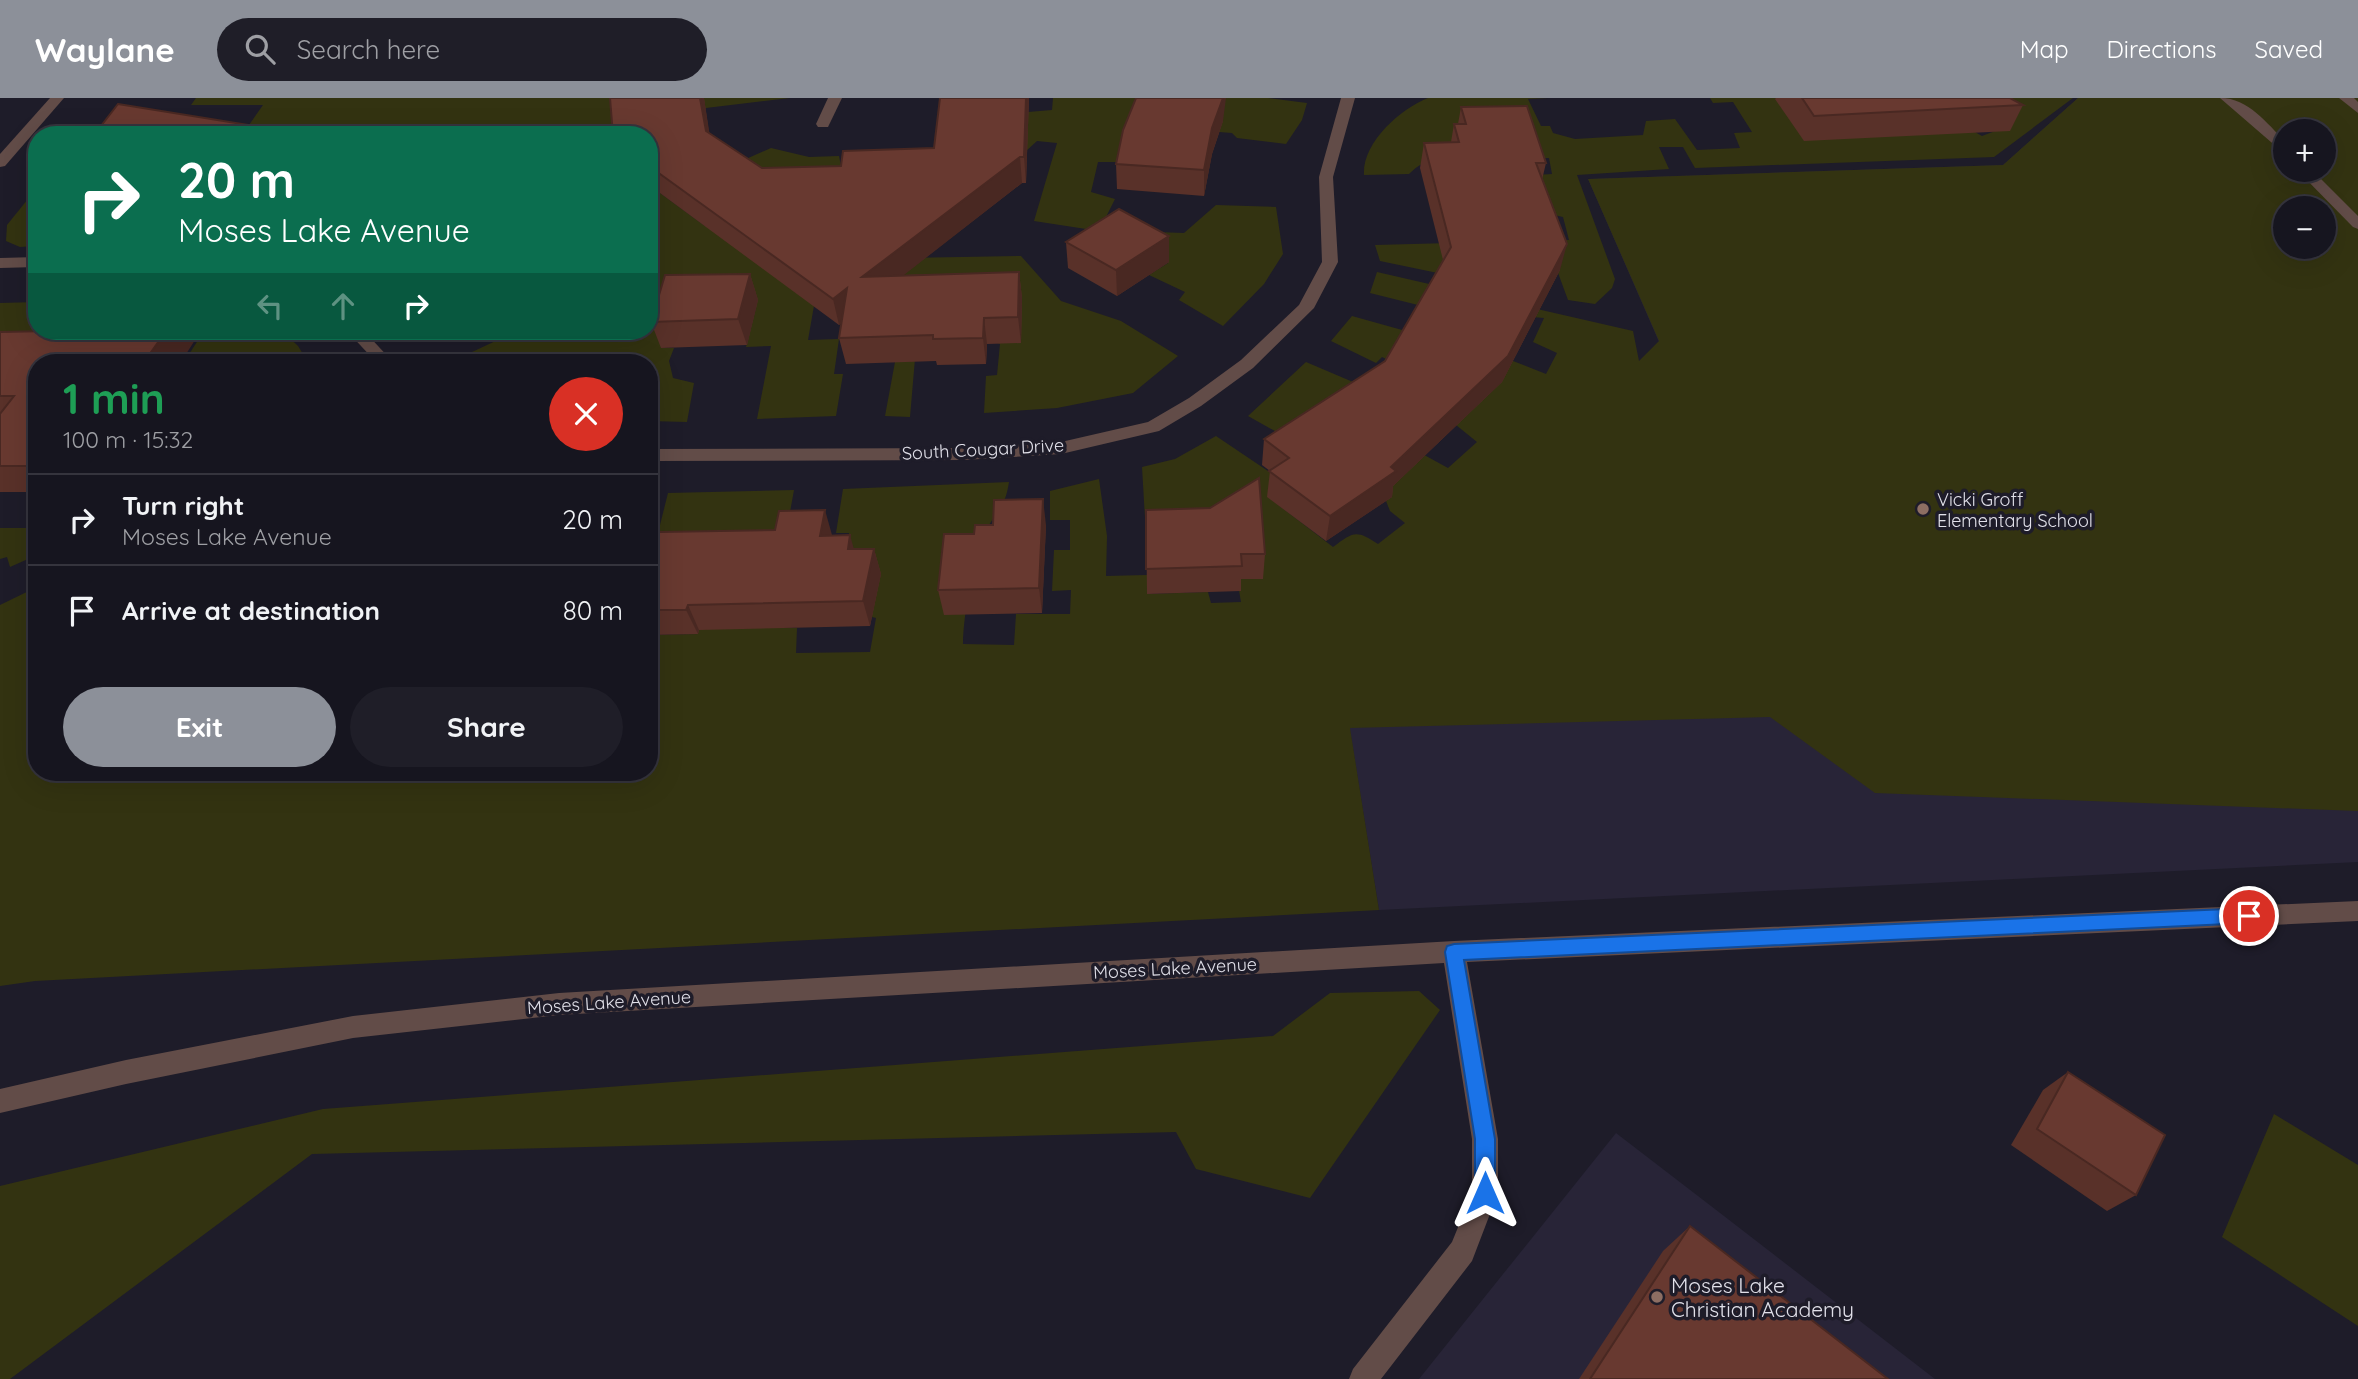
<!DOCTYPE html>
<html lang="en">
<head>
<meta charset="utf-8">
<style>
  body { margin:0; font-family:Quicksand,sans-serif; background:#1f1e28; color:#f1f3f6; height:100vh; display:flex; flex-direction:column; font-size:26px; white-space:nowrap }
  * { box-sizing:border-box; margin:0 }
  p { font-size:23px; color:#9e9fa4 }
  .icon { flex:none; width:38px; height:38px; fill:none; stroke:currentColor; stroke-width:2; stroke-linecap:round; stroke-linejoin:round }
  .map { position:relative; flex:1; overflow:hidden }
  .panel { position:absolute; left:28px; top:256px; width:630px; height:427px; display:flex; flex-direction:column; background:#16151f; border-radius:28px; box-shadow:0 7px 28px #0002,0 0 0 2px #35343d }
  .panel>* { flex:none }
  .top-card { position:absolute; left:28px; top:28px; width:630px; height:214px; border-radius:28px; box-shadow:0 7px 28px #0002,0 0 0 2px #35343d; background:#0b6e4f; color:#fff; overflow:hidden }
  .tools { position:absolute; left:2273px; top:21px; display:grid; gap:14px }
  .tools a { display:grid; place-items:center; width:63px; height:63px; border-radius:50%; background:#16151f; box-shadow:0 7px 28px #0002,0 0 0 2px #35343d; font-size:35px }
  .pin { position:absolute; display:grid; place-items:center; width:60px; height:60px; color:#fff; margin:-30px; border:4px solid #fff; border-radius:50%; box-shadow:0 2px 7px #0007 }
  .me { position:absolute; width:77px; margin:-38px; rotate:0deg; stroke-linejoin:round; filter:drop-shadow(0 0 5px #0008) }
  .turn { display:flex; align-items:center; gap:24px; height:147px; padding:0 35px; font-size:32px }
  .turn .icon { width:91px; height:91px; stroke-width:2.5 }
  .turn b { display:block; font-size:49px; line-height:60px }
  .lanes { display:flex; align-items:center; height:66px; padding:0 35px; background:#0003; justify-content:center; gap:35px; direction:ltr }
  .lanes .off { opacity:.35 }
  .round { display:grid; place-items:center; flex:none; width:74px; height:74px; border-radius:37px; background:#1f1e28 }
  .overview { display:flex; align-items:center; justify-content:space-between; height:119px; padding:0 35px }
  h1 { font-size:42px; font-weight:800; line-height:52px; color:#1e9e55 }
  .action { display:flex; gap:14px; margin-top:auto; padding:14px 35px }
  .action a { flex:1; height:80px; border-radius:42px; background:#8c9099; color:#fff; font-size:28px; font-weight:800; line-height:80px; text-align:center }
  .action a+a { background:#1f1e28; color:#f1f3f6 }
  ul { padding:0; list-style:none }
  li { display:flex; align-items:center; gap:21px; height:91px; padding:0 35px; border-top:2px solid #35343d }
  li div { flex:1 }
  li b { display:block; font-size:26px }
  li em { font-style:normal }
  header { display:flex; align-items:center; gap:42px; box-sizing:border-box; height:98px; padding:0 35px; background:#8c9099; color:#fff }
  header strong { font-size:33px }
  nav { display:flex; gap:38px; margin-inline-start:auto; font-size:24px }
  .search { width:490px; height:63px; background:#1f1e28; display:flex; align-items:center; gap:18px; box-sizing:border-box; padding:0 24px; border-radius:38px; color:#9e9fa4; font-size:26px }
  .map>svg:first-child { display:block }
</style>
</head>
<body>
<header>
<strong>Waylane</strong>
<div class="search"><svg class="icon" aria-label="search" viewBox="0 0 24 24"><circle cx="10" cy="10" r="6"/><path d="M15 15l6 6"/></svg>Search here</div>
<nav><a>Map</a><a>Directions</a><a>Saved</a></nav>
</header>
<div class="map">
<svg width="2358" height="1281" viewBox="0 0 2358 1281">
  <rect width="100%" height="100%" fill="#1e1c29"/>
  <!-- built -->
  <g fill="#282437" fill-rule="evenodd">
    <path d="M2078,0h280v764l-979,48 -41,-254 321,-314 -71,-163 415,-14zM2286,33h38v39h-38zM2286,110h38v39h-38z"/>
    <polygon points="1616,1035 1724,1118 1935,1281 1419,1281"/>
  </g>
  <!-- green -->
  <g fill="#331" fill-rule="evenodd">
    <polygon points="196,0 790,0 681,13 620,37 488,37 476,27 366,28 359,37 331,37 337,27 268,30 263,37 242,37 263,7 191,7"/>
    <polygon points="1053,0 1268,0 1307,5 1302,22 1286,46 1237,40 1232,35 1219,34 1125,64 1098,64 1091,94 1115,101 1099,133 1034,123 1057,45 1037,43 1013,65 1028,14 1052,12"/>
    <path d="M1428,0h120l-20,1 13,27h9l3,7 22,6 68,-4 3,-14 29,-2 22,31 43,-2 -6,-15 18,-1 -19,-30 -20,1 -3,-5h204l68,38 21,-8 -9,-30h79l-79,59 -299,11 -12,-21h-24l10,22 -92,6 38,104 -3,9 -17,16 -27,-4 -14,-38 -49,25 -125,-26 -5,-16 194,-5 -6,-23 -9,-2 -18,-40 16,-1 -3,-16c-46,-1 -103,-21 -140,16l-45,1c-2,-32 36,-66 64,-77z"/>
    <path d="M2078,0h280v713l-483,-18 -105,-76 -420,11 29,182 -1344,71 -35,5v-381l37,-18v185h612v-137l48,-1 -39,-101 10,-40 126,-3 -25,138h28l-1,25 74,-1 6,-34 -4,-1 -27,-56 4,-28h-13l7,-44 166,-7c-4,27 -13,28 -23,49 -12,25 -23,85 -23,113l51,1 2,-31h54l1,-24 -19,1 2,-41h16v-30h-20v-29l49,-12 8,57 -1,40 41,-1 1,19 60,-2 3,11 30,-1 -12,-69 -83,2 -4,-68 33,-8 41,-23 71,48 -19,13 65,50c20,-15 23,-18 45,-3l27,-21 -15,-12 -4,-10 5,-5 -143,-80 58,-54 47,20 64,69 31,17 29,-26 -21,-17 22,-21 -96,-47 -6,6 -45,-22 21,-25 161,45 33,13 11,-21 -24,-11 11,-24 -118,-11 -56,-14 7,-21 256,59 6,30 20,-20 -71,-162 415,-14zM2286,33h38v39h-38zM2286,110h38v39h-38z"/>
    <polygon points="771,50 809,59 839,58 843,78 904,160 1021,158 1061,203 1121,223 1178,258 1133,295 1057,310 984,315 986,278 997,277 1000,246 919,214 910,319 885,318 895,264 815,202 808,242 839,241 834,276 843,276 836,318 757,321 771,248 746,249 756,210 718,210 661,250 674,250 669,263 673,280 694,285 687,324 649,323 649,264 462,264 457,261 515,234 520,239 535,233 649,233 649,87 705,128 728,69"/>
    <polygon points="28,101 37,101 37,148 20,149 6,143 7,127"/>
    <polygon points="1216,107 1276,109 1283,156 1264,186 1223,228 1179,202 1185,194 1149,177 1168,165 1128,133 1184,135"/>
    <polygon points="37,204 37,233 167,233 37,264 0,287 0,205"/>
    <polygon points="204,233 282,233 298,248 308,264 184,264"/>
    <polygon points="37,426 37,457 10,469 7,459 0,461 0,430 32,430"/>
    <polygon points="1419,893 1440,912 1310,1100 1196,1071 1176,1034 312,1056 10,1281 0,1281 0,1088 323,1011 1273,938 1330,895"/>
    <polygon points="2274,1016 2358,1067 2358,1228 2222,1139"/>
  </g>
  <g fill="none" stroke-linecap="round" stroke-linejoin="round">
    <!-- minor -->
    <g fill="#624c48" fill-rule="evenodd">
      <polygon points="50,0 64,0 5,68 0,69 0,56"/>
      <polygon points="828,0 842,0 828,29 818,29 816,26"/>
      <polygon points="1341,0 1355,0 1333,79 1338,164 1314,210 1253,270 1201,308 1159,333 1061,356 964,362 649,363 649,351 964,350 1061,344 1148,324 1189,300 1241,262 1299,207 1322,164 1319,79"/>
      <path d="M2220,0c29,0 46,25 66,44v13z"/>
      <polygon points="2339,0 2354,0 2358,4 2358,15"/>
      <polygon points="2297,72 2312,72 2358,118 2358,131 2353,129"/>
      <polygon points="37,159 37,169 0,170 0,160"/>
      <polygon points="347,233 364,233 393,264 376,264"/>
      <polygon points="2358,803 2358,823 1467,864 1498,1041 1498,1095 1472,1163 1381,1281 1349,1281 1353,1271 1452,1144 1472,1095 1472,1041 1444,865 559,917 353,940 126,986 0,1015 0,991 126,962 353,918 559,895 1454,843"/>
    </g>
  </g>
  <!-- wall -->
  <g fill="#593129">
    <polygon points="610,0 704,0 709,35 762,70 841,68 934,50 940,0 1029,0 1026,85 1022,85 903,177 1019,174 1022,200 1021,245 987,246 986,266 937,267 936,263 846,266 839,240 842,225 839,227 649,87 649,37"/>
    <polygon points="1776,0 2009,0 2023,7 2010,33 1804,43 1775,1"/>
    <polygon points="1461,9 1546,65 1542,82 1560,172 1502,284 1393,388 1392,399 1326,443 1267,399 1270,373 1262,367 1264,341 1385,263 1443,162 1420,70 1424,45 1451,44 1454,26 1458,26"/>
    <polygon points="1223,23 1212,56 1204,98 1117,91 1116,66"/>
    <polygon points="1066,144 1169,164 1117,198 1068,170"/>
    <polygon points="750,176 758,202 747,247 661,250 651,224"/>
    <polygon points="49,233 188,233 195,242 37,264 37,394 0,394 0,234"/>
    <polygon points="1146,412 1265,456 1263,481 1241,481 1241,493 1147,496"/>
    <polygon points="649,423 660,434 832,438 854,451 874,451 881,476 870,528 699,532 698,536 649,537"/>
    <polygon points="1046,427 1042,515 944,517 938,492 974,436"/>
    <polygon points="2068,974 2136,1097 2107,1113 2011,1047 2043,992"/>
    <polygon points="1690,1128 1888,1281 1579,1281 1663,1153"/>
  </g>
  <!-- shaded-wall -->
  <g fill="#492822">
    <polygon points="700,0 704,0 713,58 706,33"/>
    <polygon points="1026,0 1029,0 1026,85 1024,59"/>
    <polygon points="1223,0 1226,0 1223,23 1212,56 1204,98 1204,72 1212,30"/>
    <polygon points="1020,59 1022,85 868,205 862,179"/>
    <polygon points="1169,138 1169,164 1117,198 1116,172"/>
    <polygon points="1567,146 1560,172 1502,284 1393,388 1392,399 1326,443 1330,418 1391,369"/>
    <polygon points="1019,174 1022,200 1021,245 1018,219"/>
    <polygon points="750,176 758,202 747,247 738,221"/>
    <polygon points="847,190 853,216 839,227 833,201"/>
    <polygon points="984,220 987,246 986,266 983,240"/>
    <polygon points="166,233 188,233 195,242 181,264 144,264"/>
    <polygon points="1043,401 1046,427 1042,515 1039,490"/>
    <polygon points="825,412 832,437 820,438"/>
    <polygon points="850,437 857,462 848,451"/>
    <polygon points="874,451 881,476 870,528 863,503"/>
    <polygon points="688,507 699,532 698,536 686,512"/>
  </g>
  <!-- building -->
  <g fill="#683930" stroke="#492822" stroke-width="2">
    <polygon points="610,0 700,0 706,33 762,70 841,68 843,53 934,50 940,0 1026,0 1024,59 1020,59 862,179 1019,174 1018,219 984,220 983,240 933,241 933,237 839,240 847,190 833,201 649,68 649,37 613,37"/>
    <polygon points="1136,0 1223,0 1212,30 1204,72 1116,66 1123,32"/>
    <polygon points="1802,0 2010,0 2023,7 1814,18"/>
    <polygon points="118,6 310,37 94,37"/>
    <polygon points="1527,8 1546,65 1536,65 1567,146 1508,258 1391,369 1396,373 1330,418 1269,373 1289,360 1264,341 1385,263 1451,149 1424,45 1459,44 1454,26 1466,26 1461,9"/>
    <polygon points="1119,111 1169,138 1116,172 1066,144"/>
    <polygon points="750,176 738,221 651,224 665,177"/>
    <polygon points="49,233 166,233 144,264 37,264 37,368 0,368 0,316 14,298 0,298 0,234"/>
    <polygon points="1259,380 1265,456 1241,456 1242,468 1146,471 1146,412 1210,410"/>
    <polygon points="1043,401 1039,490 938,492 944,436 974,436 975,427 993,427 994,402"/>
    <polygon points="825,412 820,438 850,437 848,451 874,451 863,503 688,507 686,512 649,512 649,423 660,434 775,432 779,413"/>
    <polygon points="2068,974 2165,1037 2136,1097 2037,1031"/>
    <polygon points="1690,1128 1888,1281 1590,1281"/>
  </g>
  <!-- route -->
  <polygon fill="#1a73e8" stroke="#114b97" stroke-width="2" points="2249,810 2257,818 2249,825 1464,862 1495,1041 1495,1095 1492,1102 1485,1105 1478,1102 1475,1095 1475,1041 1445,854 1447,848 1454,846"/>
  <!-- markers -->
  <g fill="#8d6e63" stroke="#1e1c29" stroke-width="2.5">
    <circle cx="1923" cy="411" r="7"/>
    <circle cx="1657" cy="1199" r="7"/>
  </g>
  <g text-anchor="middle" dominant-baseline="central" stroke-width="7" stroke-linejoin="round" paint-order="stroke">
    <!-- street labels -->
    <g font-size="18" fill="#e1e0e9" stroke="#1e1c29">
      <text transform="translate(983 351) rotate(-3)">South Cougar Drive</text>
      <text transform="translate(1175 870) rotate(-3)">Moses Lake Avenue</text>
      <text transform="translate(609 904) rotate(-4)">Moses Lake Avenue</text>
    </g>
    <!-- poi labels -->
    <g font-size="18" fill="#e1e0e9" stroke="#1e1c29" text-anchor="start">
      <text x="1937" y="401">Vicki Groff<tspan x="1937" dy="21">Elementary School</tspan></text>
    </g>
    <!-- near-poi labels -->
    <g font-size="21" fill="#e1e0e9" stroke="#1e1c29" text-anchor="start">
      <text x="1671" y="1187">Moses Lake<tspan x="1671" dy="24">Christian Academy</tspan></text>
    </g>
  </g>
</svg>
<div class="tools">
<a>+</a>
<a>−</a>
</div>
<div class="pin" style="left:2249px;top:818px;background:#d93025"><svg class="icon" aria-label="arrive" viewBox="0 0 24 24"><path d="M6 21V4h12l-3 4 3 4H6"/></svg></div>
<svg class="me" style="left:1485px;top:1095px" viewBox="-20 -20 40 40"><path d="M0-17L14 15 0 8-14 15z" fill="#1a73e8" stroke="#fff" stroke-width="4"/></svg>
<div class="top-card">
<div class="turn"><svg class="icon" aria-label="right" viewBox="0 0 24 24"><path d="M7 20v-9h11M14 6l5 5-5 5"/></svg><div><b>20 m</b>Moses Lake Avenue</div></div>
<div class="lanes"><svg class="icon off" aria-label="left" viewBox="0 0 24 24"><path d="M17 20v-9H6M10 6l-5 5 5 5"/></svg><svg class="icon off" aria-label="ahead" viewBox="0 0 24 24"><path d="M12 20V5M6 11l6-6 6 6"/></svg><svg class="icon" aria-label="right" viewBox="0 0 24 24"><path d="M7 20v-9h11M14 6l5 5-5 5"/></svg></div>
</div>
<section class="panel">
<div class="overview"><div><h1>1 min</h1><p>100 m · 15:32</p></div><a class="round" style="background:#d93025;color:#fff"><svg class="icon" aria-label="close" viewBox="0 0 24 24"><path d="M6 6l12 12M18 6L6 18"/></svg></a></div>
<ul>
<li><svg class="icon" aria-label="right" viewBox="0 0 24 24"><path d="M7 20v-9h11M14 6l5 5-5 5"/></svg><div><b>Turn right</b><p>Moses Lake Avenue</p></div><em>20 m</em></li>
<li><svg class="icon" aria-label="arrive" viewBox="0 0 24 24"><path d="M6 21V4h12l-3 4 3 4H6"/></svg><div><b>Arrive at destination</b></div><em>80 m</em></li>
</ul>
<div class="action"><a>Exit</a><a>Share</a></div>
</section>
</div>
</body>
</html>
